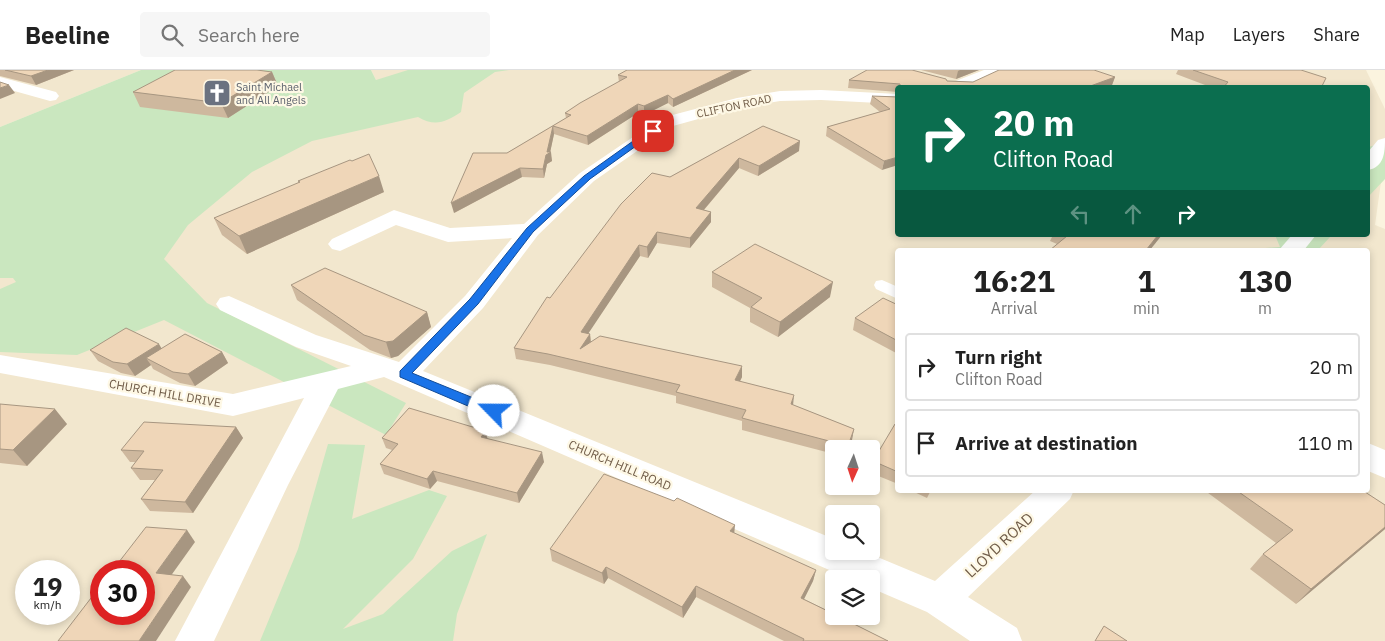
<!DOCTYPE html>
<html lang="en">
<head>
<meta charset="utf-8">
<style>
  body { margin:0; font-family:"IBM Plex Sans",sans-serif; background:#f6f6f6; color:#222; height:100vh; display:flex; flex-direction:column; font-size:19px; white-space:nowrap }
  * { box-sizing:border-box; margin:0 }
  p { font-size:16px; color:#767676 }
  .icon { flex:none; width:28px; height:28px; fill:none; stroke:currentColor; stroke-width:2; stroke-linecap:round; stroke-linejoin:round }
  .map { position:relative; flex:1; overflow:hidden }
  .sheet { position:absolute; left:895px; top:178px; width:475px; height:245px; display:flex; flex-direction:column; background:#fff; border-radius:5px; box-shadow:0 2px 8px #0003 }
  .sheet>* { flex:none }
  .top-card { position:absolute; left:895px; top:15px; width:475px; height:152px; border-radius:5px; box-shadow:0 2px 8px #0003; background:#0b6e4f; color:#fff; overflow:hidden }
  .needle { width:32px; rotate:183deg }
  .tools { position:absolute; left:825px; top:370px; display:grid; gap:10px }
  .tools a { display:grid; place-items:center; width:55px; height:55px; border-radius:5px; background:#fff; box-shadow:0 2px 8px #0003; font-size:25px }
  .speed { position:absolute; left:15px; top:490px; display:flex; gap:10px; font-size:25px; font-weight:700; text-align:center }
  .speed>* { display:grid; place-content:center; width:65px; height:65px; border-radius:50%; background:#fff; box-shadow:0 2px 8px #0003; line-height:1 }
  .speed small { font-size:12px; font-weight:400 }
  .speed .limit { border:8px solid #d22; background:#fff; color:#111 }
  .pin { position:absolute; display:grid; place-items:center; width:42px; height:42px; color:#fff; margin:-21px; border-radius:10px; box-shadow:0 2px 8px #0006 }
  .me { position:absolute; width:55px; margin:-28px; rotate:293deg; stroke-linejoin:round; filter:drop-shadow(0 0 4px #0008) }
  .turn { display:flex; align-items:center; gap:18px; height:105px; padding:0 15px; font-size:22px }
  .turn .icon { width:65px; height:65px; stroke-width:2.5 }
  .turn b { display:block; font-size:35px; line-height:42px }
  .lanes { display:flex; align-items:center; height:48px; padding:0 15px; background:#0003; justify-content:center; gap:25px; direction:ltr }
  .lanes .off { opacity:.35 }
  .eta { display:flex; justify-content:space-evenly; align-items:center; height:85px; text-align:center }
  .eta b { font-size:30px; font-weight:800; line-height:35px }
  ul { padding:0; list-style:none }
  li { display:flex; align-items:center; gap:15px; height:68px; margin:0 10px 8px; padding:0 5px; border:2px solid #e0e0e0; border-radius:5px }
  li div { flex:1 }
  li b { display:block; font-size:19px }
  li em { font-style:normal }
  header { display:flex; align-items:center; gap:30px; box-sizing:border-box; height:70px; padding:0 25px; background:#fff; border-bottom:1px solid #e0e0e0 }
  header strong { font-size:24px }
  nav { display:flex; gap:28px; margin-inline-start:auto; font-size:18px }
  .search { width:350px; height:45px; background:#f6f6f6; display:flex; align-items:center; gap:12px; box-sizing:border-box; padding:0 18px; border-radius:5px; color:#767676; font-size:19px }
  .map>svg:first-child { display:block }
</style>
</head>
<body>
<header>
<strong>Beeline</strong>
<div class="search"><svg class="icon" aria-label="search" viewBox="0 0 24 24"><circle cx="10" cy="10" r="6"/><path d="M15 15l6 6"/></svg>Search here</div>
<nav><a>Map</a><a>Layers</a><a>Share</a></nav>
</header>
<div class="map">
<svg width="1385" height="571" viewBox="0 0 1385 571">
  <rect width="100%" height="100%" fill="#fbf4df"/>
  <!-- residential -->
  <g fill="#f2e7ce" fill-rule="evenodd">
    <polygon points="0,0 141,0 0,57"/>
    <path d="M371,0h995l19,39v44l-10,72 10,4v412h-1385v-363h89l287,-198zM898,18h470v147h-470zM898,180h470v240h-470zM834,379h37v37h-37zM834,444h37v37h-37zM26,501h43v43h-43zM101,501h43v43h-43zM834,509h37v37h-37z"/>
  </g>
  <!-- green -->
  <g fill="#cae7bf">
    <path d="M141,0h230l5,10 32,-10h101l-14,2 -31,21 -3,19c-15,10 -26,15 -43,5l-106,24 -60,31 -64,53 -24,34 43,44 199,100 -20,32 -222,-115 -87,35 -77,-3v-63l16,-7 -3,-4h-13v-151z"/>
    <polygon points="1385,73 1385,109 1368,127 1368,77"/>
    <polygon points="1275,165 1332,165 1318,180 1238,180 1280,177"/>
    <polygon points="328,374 365,375 352,449 429,420 447,426 413,489 343,559 383,544 452,481 487,464 457,544 453,571 260,571 298,479"/>
  </g>
  <g fill="none" stroke-linecap="round" stroke-linejoin="round">
    <!-- lane -->
    <polygon fill="#fff" fill-rule="evenodd" points="882,210 898,217 898,229 876,219 874,215 876,211"/>
    <!-- street -->
    <g fill="#fff" fill-rule="evenodd">
      <polygon points="984,0 1006,0 1004,3 970,18 946,18 948,14"/>
      <polygon points="0,7 56,22 59,26 56,30 50,31 0,17"/>
      <polygon points="821,20 898,24 898,34 821,30 780,31 738,38 673,56 594,111 538,165 483,238 423,301 834,469 834,481 863,481 935,511 1036,420 1074,420 1070,429 968,527 1017,558 1022,571 970,571 927,542 871,518 871,509 850,509 384,307 338,319 288,415 214,571 175,571 304,328 233,346 0,303 0,285 233,324 351,296 296,277 220,240 216,234 220,228 229,226 316,265 399,292 465,226 512,168 448,172 396,155 340,181 332,179 328,174 332,169 394,140 450,158 524,154 580,103 661,48 737,28 780,21"/>
      <path d="M1385,68c0,15 -1,29 -17,32v-18l10,-12z"/>
      <polygon points="1292,165 1316,165 1304,180 1279,180"/>
      <polygon points="1368,373 1385,380 1385,408 1368,401"/>
    </g>
  </g>
  <!-- wall -->
  <g fill="#ceb89e">
    <polygon points="0,0 74,0 36,15 0,6"/>
    <polygon points="752,0 673,37 668,33 644,45 638,43 588,75 554,64 550,82 552,91 547,94 544,108 522,107 454,143 507,83 566,48 565,43 619,12 618,5"/>
    <polygon points="921,0 979,0 956,9"/>
    <polygon points="1178,0 1301,0 1321,18 1213,18 1176,4"/>
    <polygon points="272,2 278,16 228,48 140,37 133,22"/>
    <polygon points="1115,7 1112,15 1105,18 898,18 898,22 848,18 849,10 973,12"/>
    <polygon points="872,26 898,27 882,100 826,66 827,57 880,42 870,34"/>
    <polygon points="763,56 799,81 758,106 739,98 704,140 711,142 711,152 690,178 657,173 648,188 640,186 588,263 590,264 591,272 742,307 740,311 793,335 854,359 849,379 834,379 834,384 742,360 742,351 676,333 676,326 550,295 516,289 514,278 550,228 670,107"/>
    <polygon points="298,111 384,122 247,184 222,165 214,148 299,113"/>
    <polygon points="1053,165 1162,165 1057,174 1050,171"/>
    <polygon points="712,202 830,227 778,267 750,252 750,238 712,217"/>
    <polygon points="291,215 427,242 431,257 398,286 391,288 370,280 297,230"/>
    <polygon points="898,235 898,284 853,260 855,248"/>
    <polygon points="162,278 222,282 228,293 195,316 180,313 153,299 151,295 135,306 121,303 98,291 90,280"/>
    <polygon points="0,334 67,354 27,396 0,393"/>
    <polygon points="898,355 898,414 871,403 871,399 873,391"/>
    <polygon points="236,357 243,368 193,443 150,441 141,429 155,410 140,410 131,398 136,392 130,392 121,380"/>
    <polygon points="486,361 487,368 544,392 519,433 437,411 430,419 384,404 380,394 392,380 386,378 382,368"/>
    <polygon points="910,420 931,420 927,428"/>
    <polygon points="1204,420 1362,420 1385,435 1385,459 1296,534 1250,499 1263,484 1276,473"/>
    <polygon points="734,463 816,500 813,511 804,529 888,571 784,571 696,527 683,548 608,508 604,514 552,491 550,479"/>
  </g>
  <!-- shaded-wall -->
  <g fill="#a79681">
    <polygon points="48,0 74,0 36,15 31,6"/>
    <polygon points="735,0 752,0 673,37 673,29"/>
    <polygon points="960,0 979,0 956,9 958,1"/>
    <polygon points="272,2 278,16 228,48 221,33"/>
    <polygon points="1115,7 1112,15 1105,18 1085,18"/>
    <polygon points="9,15 15,23 0,29 0,18"/>
    <polygon points="668,25 668,33 644,45 644,36"/>
    <polygon points="638,34 638,43 588,75 587,66"/>
    <polygon points="553,56 554,64 550,83 551,82 552,91 547,94 544,108 543,99"/>
    <polygon points="800,71 799,81 758,106 759,96"/>
    <polygon points="898,87 898,95 882,100 884,91"/>
    <polygon points="739,88 739,98 696,149 696,138"/>
    <polygon points="520,98 522,107 454,143 451,133"/>
    <polygon points="379,106 384,122 247,184 239,166"/>
    <polygon points="711,142 711,152 690,178 690,168"/>
    <polygon points="657,162 657,173 648,188 647,177"/>
    <polygon points="1158,165 1162,165 1150,180 1146,180"/>
    <polygon points="639,175 640,186 582,273 581,262"/>
    <polygon points="833,212 830,227 778,267 780,252"/>
    <polygon points="427,242 431,257 398,286 391,288 386,272"/>
    <polygon points="590,264 591,275 580,279"/>
    <polygon points="159,274 166,286 146,288 151,295 135,306 127,294"/>
    <polygon points="222,282 228,293 195,316 188,304"/>
    <polygon points="742,296 742,307 735,321 735,310"/>
    <polygon points="794,325 793,336 791,334"/>
    <polygon points="55,339 67,354 27,396 13,380"/>
    <polygon points="236,357 243,368 193,443 185,432"/>
    <polygon points="854,359 852,370 849,379 848,379"/>
    <polygon points="486,361 488,371 481,367"/>
    <polygon points="542,382 544,392 519,433 517,423"/>
    <polygon points="433,401 437,411 430,419 427,409"/>
    <polygon points="735,455 734,466 730,461"/>
    <polygon points="1385,457 1385,459 1296,534 1311,519"/>
    <polygon points="187,460 195,472 165,514 156,503"/>
    <polygon points="606,497 608,508 604,514 602,503"/>
    <polygon points="816,500 813,511 799,539 801,528"/>
    <polygon points="183,506 191,517 156,571 139,571"/>
    <polygon points="696,516 696,527 683,548 682,537"/>
  </g>
  <!-- building -->
  <g fill="#efd6b8" stroke="#a79681">
    <polygon points="5,0 48,0 31,6"/>
    <polygon points="175,0 257,0 272,2 221,33 133,22"/>
    <polygon points="627,0 735,0 673,29 668,25 644,36 638,34 587,66 553,56 547,82 551,82 546,85 543,99 520,98 451,133 473,83 507,83 571,45 565,43 580,33 627,7 618,5"/>
    <polygon points="867,0 912,0 946,9 947,11 973,12 999,0 1094,0 1115,7 1085,18 900,18 900,14 849,10"/>
    <polygon points="1193,0 1301,0 1326,8 1321,18 1223,18 1228,12"/>
    <polygon points="0,12 9,15 0,18"/>
    <polygon points="872,26 898,27 898,87 884,91 827,57 890,39"/>
    <polygon points="763,56 800,71 759,96 739,88 696,138 711,142 690,168 657,162 647,177 639,175 581,262 590,264 580,279 600,266 742,296 735,310 794,325 791,334 854,359 848,376 742,348 746,340 676,322 680,315 548,284 514,278 547,227 550,228 621,134 652,103 670,107"/>
    <polygon points="369,84 379,106 239,166 214,148 300,112 298,111 350,90 352,91"/>
    <polygon points="1065,165 1158,165 1146,180 1050,180 1067,166"/>
    <polygon points="755,174 833,212 780,252 751,237 762,228 712,202"/>
    <polygon points="325,198 427,242 393,271 386,272 364,265 291,215"/>
    <polygon points="883,228 898,235 898,271 855,248"/>
    <polygon points="126,258 159,274 127,294 113,292 90,280"/>
    <polygon points="185,264 222,282 188,304 173,302 146,288"/>
    <polygon points="0,334 55,339 13,380 0,379"/>
    <polygon points="409,338 486,361 481,367 542,382 517,423 433,401 427,409 380,394 398,374 382,368"/>
    <polygon points="144,352 236,357 185,432 141,429 163,400 131,398 144,381 121,380"/>
    <polygon points="895,354 898,355 898,402 873,391"/>
    <polygon points="604,404 674,431 677,428 735,455 730,461 816,500 801,528 834,544 834,546 838,546 888,571 803,571 804,569 696,516 682,537 606,497 602,503 550,479"/>
    <polygon points="1236,420 1362,420 1385,435 1385,457 1311,519 1263,484 1293,460"/>
    <polygon points="146,457 187,460 156,503 183,506 139,571 58,571 101,515 101,544 144,544 144,501 112,501"/>
    <polygon points="1104,556 1127,571 1095,571"/>
  </g>
  <!-- route -->
  <polygon fill="#1a73e8" stroke="#114b97" points="650,59 657,61 590,109 533,162 478,234 412,303 498,338 500,341 498,345 489,345 400,307 400,301 470,229 527,158 584,106"/>
  <!-- icons -->
  <defs>
    <symbol id="church-square" viewBox="-11 -11 22 22"><rect x="-9" y="-9" width="18" height="18" rx="4" fill="#6b7280" stroke="#fef8e5"/><path d="M-1.2-6h2.4v3.5h3.3v2.4h-3.3V6h-2.4V-.1h-3.3v-2.4h3.3Z" fill="#fff"/></symbol>
  </defs>
  <g fill-rule="evenodd">
    <use href="#church-square" x="201" y="7" width="32" height="32"/>
  </g>
  <g text-anchor="middle" dominant-baseline="central" stroke-width="4.5" stroke-linejoin="round" paint-order="stroke">
    <!-- far-worship labels -->
    <g font-size="11" fill="#5b616d" stroke="#fef8e5" text-anchor="start">
      <text x="236" y="17">Saint Michael<tspan x="236" dy="13">and All Angels</tspan></text>
    </g>
    <!-- far-street labels -->
    <g font-size="11" fill="#705c48" stroke="#fef8e5">
      <text transform="translate(734 36) rotate(-12)">CLIFTON ROAD</text>
    </g>
    <!-- street labels -->
    <g font-size="12" fill="#705c48" stroke="#fef8e5">
      <text transform="translate(165 323) rotate(10)">CHURCH HILL DRIVE</text>
      <text transform="translate(620 395) rotate(23)">CHURCH HILL ROAD</text>
    </g>
    <!-- near-street labels -->
    <g font-size="15" fill="#705c48" stroke="#fef8e5">
      <text transform="translate(999 475) rotate(-43)">LLOYD ROAD</text>
    </g>
  </g>
</svg>
<div class="tools">
<a><svg class="needle" viewBox="-14 -14 28 28"><path d="M0-13l5 13h-10z" fill="#e53935"/><path d="M0 13l5-13h-10z" fill="#767676"/></svg></a>
<a><svg class="icon" aria-label="search" viewBox="0 0 24 24"><circle cx="10" cy="10" r="6"/><path d="M15 15l6 6"/></svg></a>
<a><svg class="icon" aria-label="layers" viewBox="0 0 24 24"><path d="M12 4l9 5-9 5-9-5zM3 14l9 5 9-5"/></svg></a>
</div>
<div class="speed"><div>19<small>km/h</small></div><div class="limit">30</div></div>
<div class="pin" style="left:653px;top:61px;background:#d93025"><svg class="icon" aria-label="arrive" viewBox="0 0 24 24"><path d="M6 21V4h12l-3 4 3 4H6"/></svg></div>
<svg class="me" style="left:494px;top:341px" viewBox="-20 -20 40 40"><circle r="19" fill="#fff"/><path d="M0-13L10 11 0 6-10 11z" fill="#1a73e8"/></svg>
<div class="top-card">
<div class="turn"><svg class="icon" aria-label="right" viewBox="0 0 24 24"><path d="M7 20v-9h11M14 6l5 5-5 5"/></svg><div><b>20 m</b>Clifton Road</div></div>
<div class="lanes"><svg class="icon off" aria-label="left" viewBox="0 0 24 24"><path d="M17 20v-9H6M10 6l-5 5 5 5"/></svg><svg class="icon off" aria-label="ahead" viewBox="0 0 24 24"><path d="M12 20V5M6 11l6-6 6 6"/></svg><svg class="icon" aria-label="right" viewBox="0 0 24 24"><path d="M7 20v-9h11M14 6l5 5-5 5"/></svg></div>
</div>
<section class="sheet">
<div class="eta">
<div><b>16:21</b><p>Arrival</p></div>
<div><b>1</b><p>min</p></div>
<div><b>130</b><p>m</p></div>
</div>
<ul>
<li><svg class="icon" aria-label="right" viewBox="0 0 24 24"><path d="M7 20v-9h11M14 6l5 5-5 5"/></svg><div><b>Turn right</b><p>Clifton Road</p></div><em>20 m</em></li>
<li><svg class="icon" aria-label="arrive" viewBox="0 0 24 24"><path d="M6 21V4h12l-3 4 3 4H6"/></svg><div><b>Arrive at destination</b></div><em>110 m</em></li>
</ul>
</section>
</div>
</body>
</html>
